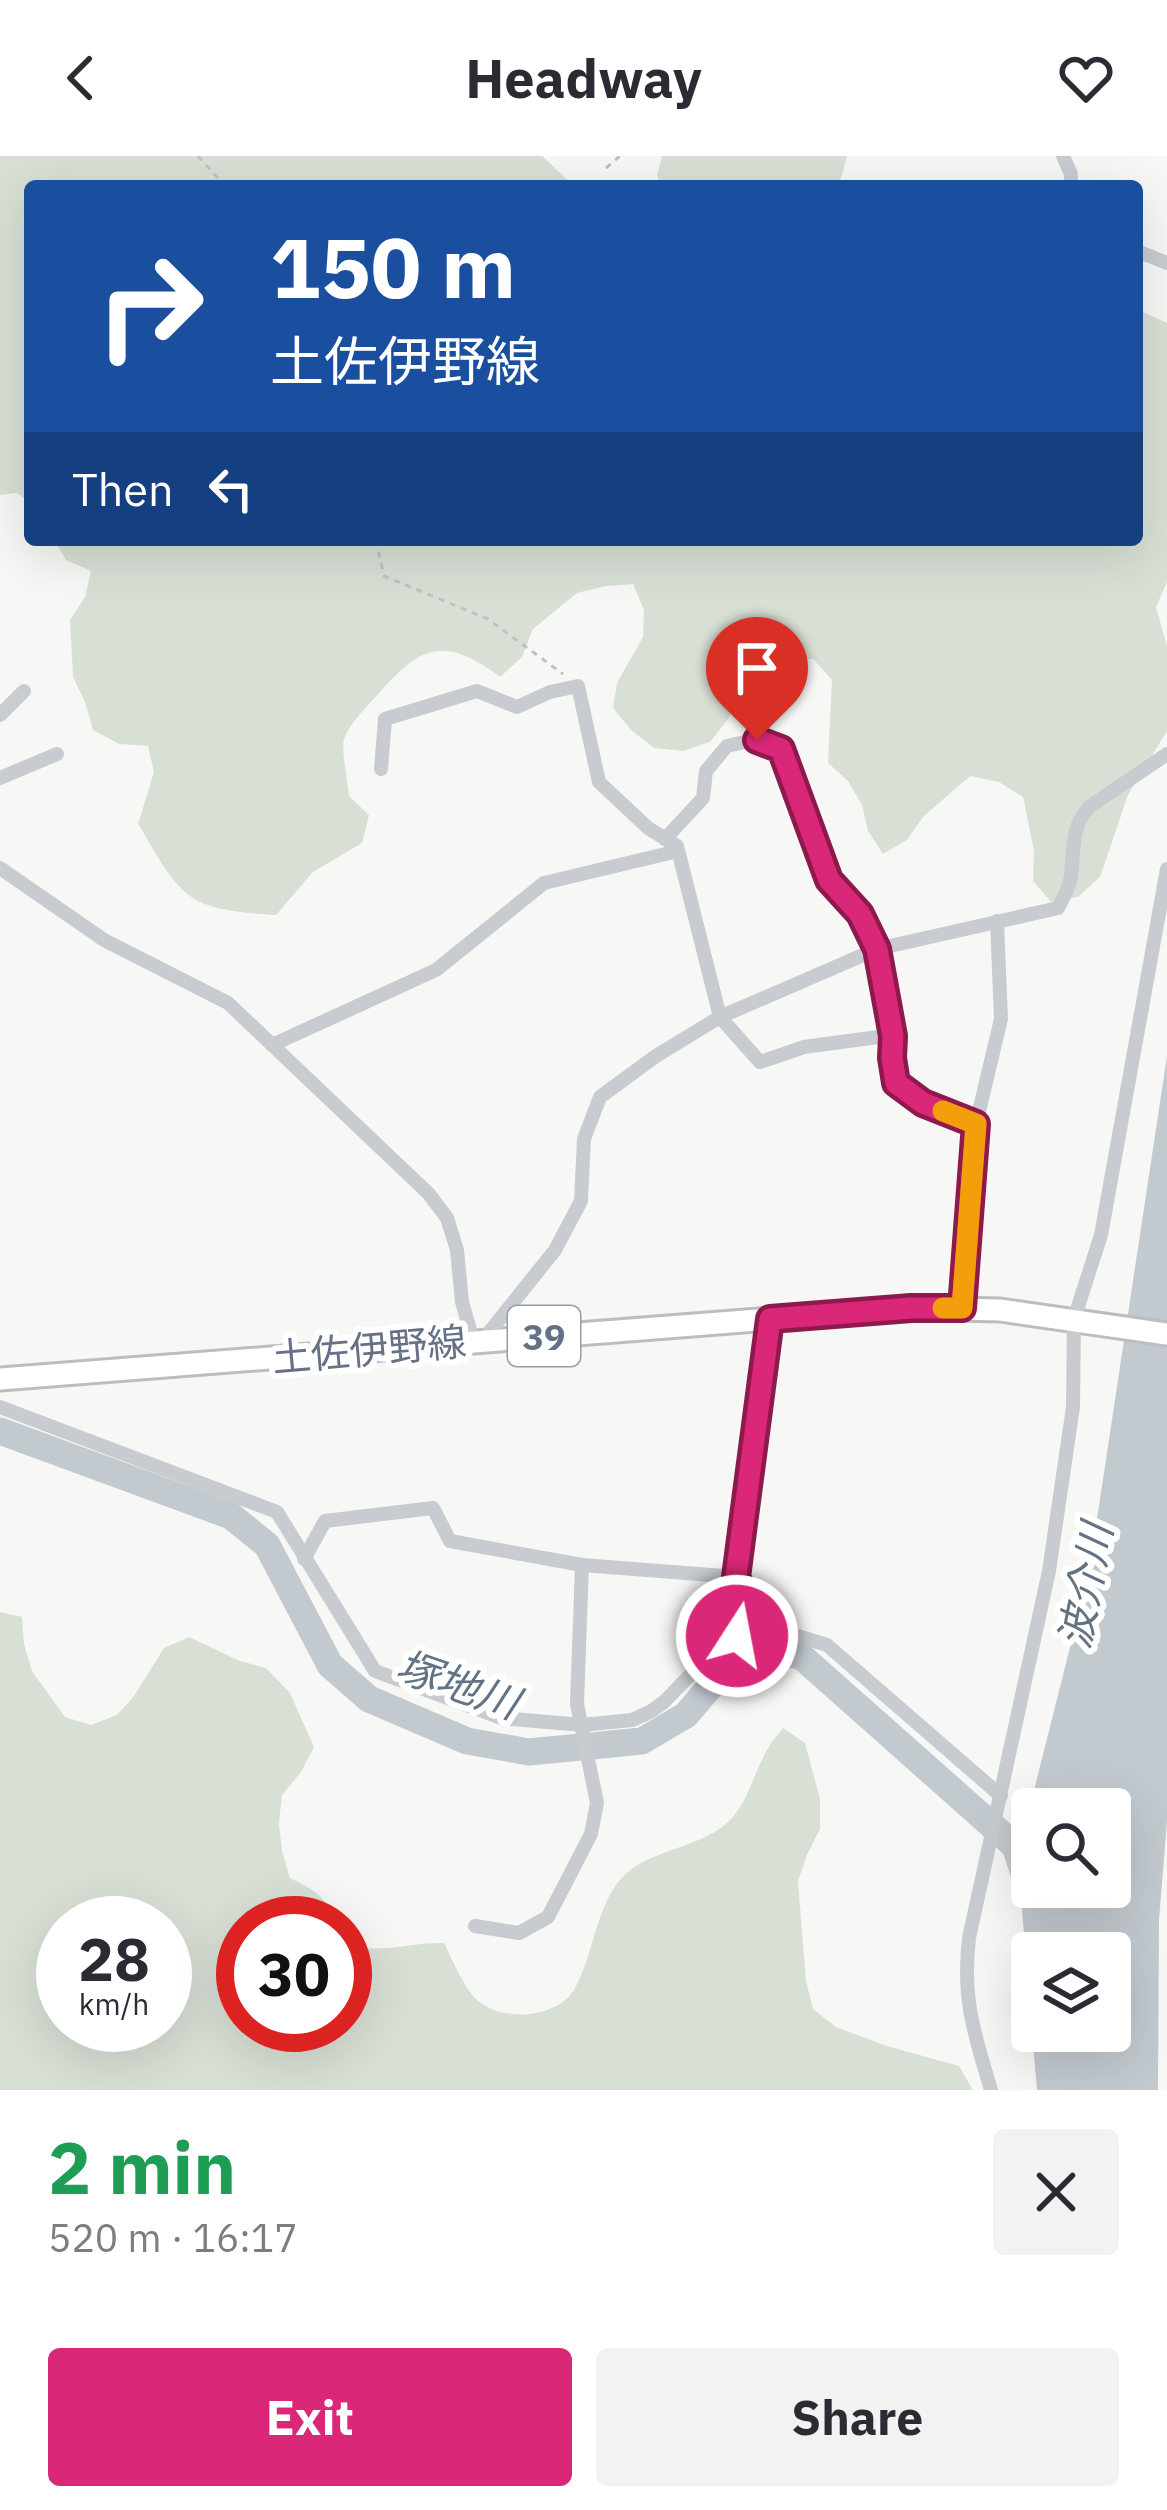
<!DOCTYPE html>
<html lang="en">
<head>
<meta charset="utf-8">
<style>
  body { margin:0; font-family:"IBM Plex Sans","Noto Sans JP",sans-serif; background:#f2f2f3; color:#2b2b33; height:100vh; display:flex; flex-direction:column; font-size:45px; white-space:nowrap }
  * { box-sizing:border-box; margin:0 }
  p { font-size:39px; color:#7c7c81 }
  .icon { flex:none; width:66px; height:66px; fill:none; stroke:currentColor; stroke-width:2; stroke-linecap:round; stroke-linejoin:round }
  .map { position:relative; height:1934px; overflow:hidden }
  .panel { display:flex; flex-direction:column; background:#fff; flex:1 }
  .panel>* { flex:none }
  .top-card { position:absolute; left:24px; top:24px; width:1119px; height:366px; border-radius:12px; box-shadow:0 12px 48px #0002; background:#1a4fa0; color:#fff; overflow:hidden }
  .buttons { position:absolute; left:1011px; top:1632px; display:grid; gap:24px }
  .buttons a { display:grid; place-items:center; width:120px; height:120px; border-radius:12px; background:#fff; box-shadow:0 12px 48px #0002; font-size:60px }
  .speed { position:absolute; left:36px; top:1740px; display:flex; gap:24px; font-size:60px; font-weight:700; text-align:center }
  .speed>* { display:grid; place-content:center; width:156px; height:156px; border-radius:50%; background:#fff; box-shadow:0 12px 48px #0002; line-height:1 }
  .speed small { font-size:30px; font-weight:400 }
  .speed .limit { border:18px solid #d22; background:#fff; color:#111 }
  .pin { position:absolute; display:grid; place-items:center; width:102px; height:102px; color:#fff; margin:-123px -51px; border-radius:50% 50% 50% 0; rotate:-45deg; box-shadow:0 0 12px #0007 }
  .pin .icon { rotate:45deg }
  .me { position:absolute; width:132px; margin:-66px; rotate:11deg; stroke-linejoin:round; filter:drop-shadow(0 0 9px #0008) }
  .turn { display:flex; align-items:center; gap:42px; height:252px; padding:0 48px; font-size:54px }
  .turn .icon { width:156px; height:156px; stroke-width:2.5 }
  .turn b { display:block; font-size:84px; line-height:102px }
  .then { display:flex; align-items:center; height:114px; padding:0 48px; background:#0003; gap:24px; font-size:45px }
  .round { display:grid; place-items:center; flex:none; width:126px; height:126px; border-radius:12px; background:#f2f2f3 }
  .summary { display:flex; align-items:center; justify-content:space-between; height:204px; padding:0 48px }
  h1 { font-size:72px; font-weight:700; line-height:90px; color:#1e9e55 }
  .action { display:flex; gap:24px; margin-top:auto; padding:24px 48px }
  .action a { flex:1; height:138px; border-radius:12px; background:#db2777; color:#fff; font-size:48px; font-weight:700; line-height:138px; text-align:center }
  .action a+a { background:#f2f2f3; color:#2b2b33 }
  header { display:flex; justify-content:space-between; align-items:center; height:156px; padding:0 48px; background:#fff; font-size:54px; font-weight:700 }
  .map>svg:first-child { display:block }
</style>
</head>
<body>
<header><svg class="icon" aria-label="back" viewBox="0 0 24 24"><path d="M15 5l-7 7 7 7"/></svg>Headway<svg class="icon" aria-label="heart" viewBox="0 0 24 24"><path d="M12 20l-8-8c-3-5 5-10 8-4 3-6 11-1 8 4z"/></svg></header>
<div class="map">
<svg width="1167" height="1934" viewBox="0 0 1167 1934">
  <rect width="100%" height="100%" fill="#f7f8f5"/>
  <!-- green -->
  <g fill="#d8e0d6" fill-rule="evenodd">
    <polygon points="0,0 542,0 574,30 30,30 30,346 17,337 0,339"/>
    <polygon points="662,0 847,0 841,22 835,30 660,30 657,19"/>
    <path d="M1143,156l24,11v259l-11,25 11,39v85l-39,64 -28,82 -22,20 -27,5 -18,-21 1,-30 -11,-54 -24,-15 -29,-6 -47,41 -16,23 -24,14 -15,-23 -6,-26 -14,-24 -20,-18 4,-83 -19,-21 -30,-1 -24,15 -19,20 -12,26 -18,23 -27,9 -29,-3 -23,-18 -18,-22 4,-25 26,-46 1,-27 -11,-26 -27,2 -29,7 -44,36 -11,28 -22,20c-54,-41 -78,-33 -121,16 -11,13 -29,29 -35,46 -3,12 4,43 5,57l20,19 -7,28 -49,29 -37,43c-26,-2 -64,-3 -86,-19 -23,-17 -37,-49 -52,-72l16,-52 -6,-26 -29,-2 -26,-14 -8,-28 -12,-25 -3,-57 15,-23 6,-26 -25,-11 -12,-20h1083v-227z"/>
    <path d="M0,1456l22,5 2,27 8,27 33,46 26,8 26,-10 17,-19 30,-48 25,-11 51,24 26,7 24,25 24,54 -13,25 -19,23 -3,28 3,28 8,27c21,10 41,20 44,45h-91v102h102v-81c34,11 64,-2 99,-1 8,15 20,45 32,56 25,24 82,20 99,-11 17,-31 20,-73 41,-103 25,-36 79,-34 111,-62 21,-19 26,-49 40,-73 4,-8 11,-15 16,-22l22,15 15,56v30l-13,26 -9,26 8,100 7,28 23,18 51,19 72,20 14,24h-973zM165,1767v102h-102v-102z"/>
  </g>
  <!-- water -->
  <path fill="#c2c9cf" fill-rule="evenodd" d="M1167,900v765l-8,99 -1,170h-121l-5,-59h78v-78h-78v75l-10,-118 -19,-57 20,-19 66,-262zM1032,1653h78v78h-78z"/>
  <g fill="none" stroke-linecap="round" stroke-linejoin="round">
    <!-- river -->
    <polyline stroke="#c2c9cf" stroke-width="27" points="0,1275 231,1360 267,1389 330,1509 369,1543 467,1585 529,1596 642,1585 686,1559 721,1518 744,1500 779,1494 802,1501 1032,1705"/>
    <defs>
      <polyline id="primary" points="0,1223 911,1152 1000,1154 1167,1178"/>
    </defs>
    <!-- primary casing -->
    <use href="#primary" stroke="#bbbdc2" stroke-width="27"/>
    <!-- path -->
    <g stroke="#bfc1c4" stroke-width="3" stroke-dasharray="6 6" stroke-linecap="butt">
      <polyline points="198,0 225,30"/>
      <polyline points="606,12 620,0"/>
      <polyline points="376,384 384,420 488,463 563,518"/>
    </g>
    <!-- minor -->
    <g stroke="#c8cbcf" stroke-width="14">
      <polyline points="1063,0 1071,18 1071,30"/>
      <polyline points="1137,95 1167,107"/>
      <polyline points="0,559 24,535"/>
      <polyline points="381,613 385,563 477,535 517,551 550,536 578,530 599,626 648,672 677,690 720,861 760,906 804,891 893,879"/>
      <polyline points="0,622 57,598"/>
      <polyline points="0,712 104,784 228,847 429,1038 447,1062 457,1094 462,1146 473,1184"/>
      <polyline points="272,889 436,814 544,727 678,695"/>
      <polyline points="976,968 1001,863 997,765"/>
      <path d="M961,1152l15,-184 -53,-21 -27,-20 -3,-25v-23l-16,-86 181,-41c4,-8 10,-17 12,-27 5,-27 -1,-52 19,-74l78,-53"/>
      <polyline points="483,1184 555,1094 581,1045 584,983 600,941 656,900 720,861 877,793 860,758 829,724 780,593 757,583 727,590 706,615 703,642 665,683"/>
      <polyline points="0,1251 277,1356 375,1515 501,1562 582,1569 632,1564 650,1556 664,1546 720,1488 760,1473 737,1421 770,1163"/>
      <polyline points="304,1403 325,1365 433,1352 450,1385 582,1409"/>
      <polyline points="760,1473 791,1478 827,1489 1001,1640"/>
      <polyline points="475,1770 519,1777 548,1761 591,1678 597,1647 577,1548 582,1409 737,1421"/>
      <path d="M991,1934c-17,-57 -29,-91 -22,-152l80,-367 24,-164 1,-88 27,-84 66,-366"/>
    </g>
    <!-- primary -->
    <use href="#primary" stroke="#fff" stroke-width="21"/>
  </g>
  <g fill="none" stroke-linecap="round" stroke-linejoin="round">
    <defs>
      <polyline id="route" points="737,1480 760,1473 736,1421 770,1163 911,1152 962,1152 976,968 923,947 896,927 892,902 893,880 877,793 860,758 829,724 781,593 757,584"/>
    </defs>
    <!-- route casing -->
    <use href="#route" stroke="#8e194d" stroke-width="30"/>
    <!-- route -->
    <use href="#route" stroke="#db2777" stroke-width="21"/>
    <!-- slow -->
    <polyline stroke="#f59e0b" stroke-width="21" points="943,1152 962,1152 976,968 943,955"/>
  </g>
  <g text-anchor="middle" dominant-baseline="central" stroke-width="12" stroke-linejoin="round" paint-order="stroke">
    <!-- shield labels -->
    <rect fill="#fff" stroke="#949cab" stroke-width="3" x="508" y="1150" width="72" height="60" rx="9"/>
    <g font-size="36" font-weight="bold" fill="#667187">
      <text x="544" y="1180">39</text>
    </g>
    <!-- street labels -->
    <g font-size="39" fill="#667187" stroke="#fff">
      <text transform="translate(369 1193) rotate(-5)">土佐伊野線</text>
    </g>
    <!-- water labels -->
    <g font-size="42" font-style="italic" fill="#627383" stroke="#fff">
      <text transform="translate(1085 1430) rotate(-79)">波介川</text>
      <text transform="translate(458 1528) rotate(19)">塚地川</text>
    </g>
  </g>
</svg>
<div class="buttons">
<a><svg class="icon" aria-label="search" viewBox="0 0 24 24"><circle cx="10" cy="10" r="6"/><path d="M15 15l6 6"/></svg></a>
<a><svg class="icon" aria-label="layers" viewBox="0 0 24 24"><path d="M12 4l9 5-9 5-9-5zM3 14l9 5 9-5"/></svg></a>
</div>
<div class="speed"><div>28<small>km/h</small></div><div class="limit">30</div></div>
<div class="pin" style="left:757px;top:584px;background:#d93025"><svg class="icon" aria-label="arrive" viewBox="0 0 24 24"><path d="M6 21V4h12l-3 4 3 4H6"/></svg></div>
<svg class="me" style="left:737px;top:1480px" viewBox="-20 -20 40 40"><circle r="17" fill="#db2777" stroke="#fff" stroke-width="3"/><path d="M0-11L8 9 0 5-8 9z" fill="#fff"/></svg>
<div class="top-card">
<div class="turn"><svg class="icon" aria-label="right" viewBox="0 0 24 24"><path d="M7 20v-9h11M14 6l5 5-5 5"/></svg><div><b>150 m</b>土佐伊野線</div></div>
<div class="then">Then<svg class="icon" aria-label="left" viewBox="0 0 24 24"><path d="M17 20v-9H6M10 6l-5 5 5 5"/></svg></div>
</div>
</div>
<section class="panel">
<div class="summary"><div><h1>2 min</h1><p>520 m · 16:17</p></div><a class="round"><svg class="icon" aria-label="close" viewBox="0 0 24 24"><path d="M6 6l12 12M18 6L6 18"/></svg></a></div>
<div class="action"><a>Exit</a><a>Share</a></div>
</section>
</body>
</html>
